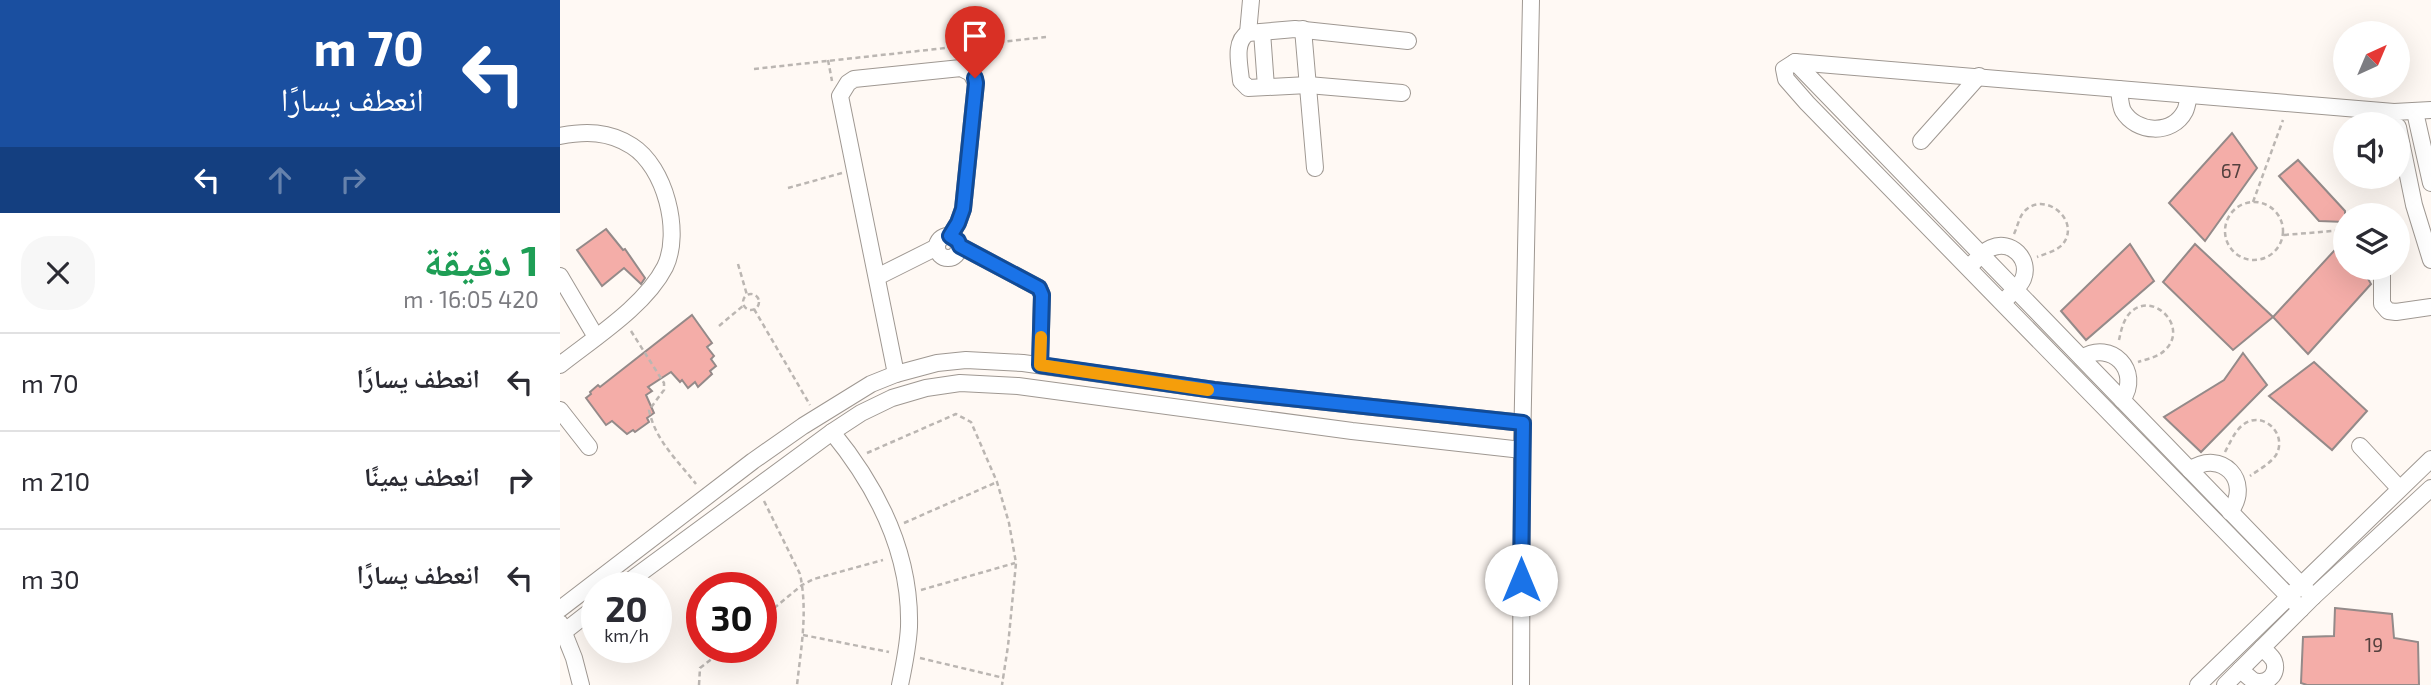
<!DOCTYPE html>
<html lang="ar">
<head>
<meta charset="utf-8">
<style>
  body { margin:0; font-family:"Exo 2","Noto Naskh Arabic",sans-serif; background:#f7f7f7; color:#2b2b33; direction:rtl; height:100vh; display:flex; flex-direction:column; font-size:26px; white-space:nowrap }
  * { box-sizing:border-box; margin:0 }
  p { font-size:23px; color:#7c7c81 }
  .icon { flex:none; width:38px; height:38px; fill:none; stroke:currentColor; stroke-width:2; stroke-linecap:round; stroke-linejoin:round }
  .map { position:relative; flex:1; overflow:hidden; direction:ltr }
  .details { display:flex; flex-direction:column; background:#fff; width:560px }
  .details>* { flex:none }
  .hud { background:#1a4fa0; color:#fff; overflow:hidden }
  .needle { width:46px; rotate:44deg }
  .fabs { position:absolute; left:1773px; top:21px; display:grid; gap:14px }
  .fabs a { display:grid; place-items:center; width:77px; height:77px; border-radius:50%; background:#fff; box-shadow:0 7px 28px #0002; font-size:35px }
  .speed { position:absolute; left:21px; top:572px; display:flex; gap:14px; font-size:35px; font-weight:700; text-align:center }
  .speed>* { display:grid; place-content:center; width:91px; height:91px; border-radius:50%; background:#fff; box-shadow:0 7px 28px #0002; line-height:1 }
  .speed small { font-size:18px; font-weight:400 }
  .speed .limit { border:10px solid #d22; background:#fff; color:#111 }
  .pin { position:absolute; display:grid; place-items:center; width:60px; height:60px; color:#fff; margin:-72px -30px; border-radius:50% 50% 50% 0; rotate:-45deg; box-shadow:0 0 7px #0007 }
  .pin .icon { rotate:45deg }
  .me { position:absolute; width:77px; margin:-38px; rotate:0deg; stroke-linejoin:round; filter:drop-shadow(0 0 5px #0008) }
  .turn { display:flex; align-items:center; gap:24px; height:147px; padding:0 21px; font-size:32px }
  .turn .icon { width:91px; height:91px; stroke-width:2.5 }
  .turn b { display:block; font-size:49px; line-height:60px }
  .lanes { display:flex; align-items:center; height:66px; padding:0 21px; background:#0003; justify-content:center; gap:35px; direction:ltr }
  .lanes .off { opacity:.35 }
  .round { display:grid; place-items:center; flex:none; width:74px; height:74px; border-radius:28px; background:#f7f7f7 }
  .overview { display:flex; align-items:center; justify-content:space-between; height:119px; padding:0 21px }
  h1 { font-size:42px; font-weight:700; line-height:52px; color:#1e9e55 }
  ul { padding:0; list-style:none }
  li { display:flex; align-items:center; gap:21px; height:98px; padding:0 21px; border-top:2px solid #e1e1e2 }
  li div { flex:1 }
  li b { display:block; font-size:26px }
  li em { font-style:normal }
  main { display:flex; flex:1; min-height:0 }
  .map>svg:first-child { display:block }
</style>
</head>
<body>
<main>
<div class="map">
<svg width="1871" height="685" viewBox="0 0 1871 685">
  <rect width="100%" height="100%" fill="#fff9f4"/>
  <!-- building -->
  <g fill="#f4ada8" stroke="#948a89" stroke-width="2">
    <polygon points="1672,133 1697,168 1645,241 1609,203"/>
    <polygon points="1738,160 1785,211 1785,222 1759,221 1719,176"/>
    <polygon points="46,229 63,250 65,249 85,278 81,284 64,268 42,286 17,250"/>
    <polygon points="1785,239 1785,268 1802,268 1811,284 1748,354 1713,317"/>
    <polygon points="1570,244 1594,281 1526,340 1501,311"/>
    <polygon points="1635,244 1713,317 1673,350 1603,282"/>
    <polygon points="132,315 152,343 147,347 154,356 151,359 156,366 150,371 152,374 138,387 135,382 128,388 122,380 120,382 111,372 88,387 92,391 86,395 94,413 87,418 89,422 75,432 73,430 67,434 52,421 46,425 26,398 31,394 30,392 38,385 40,387"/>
    <polygon points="1683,353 1707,385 1641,452 1604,417 1664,380"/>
    <polygon points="1754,362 1807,411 1772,450 1709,396"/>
    <polygon points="1775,608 1832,614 1834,638 1858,642 1859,685 1747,685 1741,683 1743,637 1774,636"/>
  </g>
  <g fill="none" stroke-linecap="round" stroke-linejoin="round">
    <defs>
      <g id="minor">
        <polyline points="743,29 755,168"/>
        <polyline points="702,32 706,87"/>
        <polyline points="688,33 691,0"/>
        <polyline points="1235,62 1753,597"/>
        <path d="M1559,89c1,7 1,16 4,22 13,22 49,25 62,0 2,-4 3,-11 4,-16"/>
        <path d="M842,93l-94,-8 -60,3 -7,-7c-1,-15 -8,-39 7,-48l47,-4 113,12"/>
        <polyline points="1855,112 1871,183"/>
        <polyline points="1838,127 1854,205 1871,260"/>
        <path d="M0,136c25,-5 49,-5 72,10 33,21 50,86 33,121 -20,39 -71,71 -105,98"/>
        <polyline points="1361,141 1419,76"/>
        <circle cx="388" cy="247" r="11"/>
        <polyline points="400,246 479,288 482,295 480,365"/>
        <path d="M1414,262c5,-5 10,-11 17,-14 20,-9 40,11 32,31 -3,7 -9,12 -15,18"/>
        <polyline points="1822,268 1822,304 1828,311 1836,312 1871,307"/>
        <polyline points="0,276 36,337"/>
        <polyline points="317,277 377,247"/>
        <path d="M1522,358c29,-19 60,13 40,42"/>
        <polyline points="336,374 280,96 288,83 294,79 401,68 411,73 416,83 403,209 398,223 390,236"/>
        <polyline points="0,410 29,447"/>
        <path d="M272,432c45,55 79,121 77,195 -1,19 -5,39 -9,58"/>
        <polyline points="1800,446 1839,488"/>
        <path d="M1630,470c31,-22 63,11 40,42"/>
        <polyline points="60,588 272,432 301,413 332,398 366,388 400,383 458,386 792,431 962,450"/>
        <polyline points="0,609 193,461 243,426 311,384 336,374 377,363 406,360 463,363 654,390 963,423"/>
        <polyline points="1741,609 1247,103 1226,79 1224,69 1235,62 1834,112 1871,110"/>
        <polyline points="0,623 14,658 21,685"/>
        <polyline points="0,635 37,606"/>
        <path d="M1680,670c5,3 10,9 14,11 13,4 25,-7 20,-20 -2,-5 -8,-9 -12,-13"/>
        <polyline points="961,685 962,450 971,0"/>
        <polyline points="1638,685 1871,459"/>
        <polyline points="1665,685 1753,597 1871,488"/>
      </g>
    </defs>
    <!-- minor casing -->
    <use href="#minor" stroke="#9f9892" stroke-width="18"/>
    <!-- path -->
    <g stroke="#bbb6b2" stroke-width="2.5" stroke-dasharray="5 3.5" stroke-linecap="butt">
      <polyline points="423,43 424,64"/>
      <polyline points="268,60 272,81"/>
      <polyline points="194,69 486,37"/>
      <polyline points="228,188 282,173"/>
      <circle cx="1694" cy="231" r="29"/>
      <polyline points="1693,202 1723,120"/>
      <path d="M1454,234c3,-6 5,-16 9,-21 20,-25 60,8 39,32 -6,6 -17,9 -25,12"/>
      <polyline points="1724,235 1785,230"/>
      <polyline points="178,264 187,295"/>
      <circle cx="191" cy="302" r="8"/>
      <polyline points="194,309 250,405"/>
      <polyline points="159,326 184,305"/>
      <path d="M71,331l33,52v7l-15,20c6,30 29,51 47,74"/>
      <path d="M1559,340c2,-9 4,-19 10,-26 23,-26 62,14 35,37 -6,6 -17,8 -26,11"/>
      <path d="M1665,452c5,-9 10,-22 19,-28 20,-14 44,11 32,31 -6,9 -18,15 -26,21"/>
      <polyline points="307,453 396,414 411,422 437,482 449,523 456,563 448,646 442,685"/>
      <path d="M204,501l36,73c8,38 1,74 -3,111"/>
      <polyline points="344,523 437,482"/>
      <polyline points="361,590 455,563"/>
      <polyline points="201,619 242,585 254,579 323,560"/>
      <polyline points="243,635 329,652"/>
      <polyline points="360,658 444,678"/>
      <polyline points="139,685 140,668 166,648"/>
    </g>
    <!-- minor -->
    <use href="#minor" stroke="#fff" stroke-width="16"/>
  </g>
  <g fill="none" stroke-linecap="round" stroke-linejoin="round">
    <defs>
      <polyline id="route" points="415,78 416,83 403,209 398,223 390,236 398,241 400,246 479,288 482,295 480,365 654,390 963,423 961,580"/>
    </defs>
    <!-- route casing -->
    <use href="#route" stroke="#114b97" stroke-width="18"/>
    <!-- route -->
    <use href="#route" stroke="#1a73e8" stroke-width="12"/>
    <!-- slow -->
    <polyline stroke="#f59e0b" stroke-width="12" points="481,337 480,365 648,390"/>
  </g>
  <g text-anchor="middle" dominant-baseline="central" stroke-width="7" stroke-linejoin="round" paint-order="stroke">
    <!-- number labels -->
    <g font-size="19" fill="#54403e">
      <text x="1671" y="170">67</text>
      <text x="1814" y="644">19</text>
    </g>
  </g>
</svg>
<div class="fabs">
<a><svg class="needle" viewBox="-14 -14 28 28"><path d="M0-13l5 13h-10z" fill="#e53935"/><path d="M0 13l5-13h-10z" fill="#7c7c81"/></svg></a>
<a><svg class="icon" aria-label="sound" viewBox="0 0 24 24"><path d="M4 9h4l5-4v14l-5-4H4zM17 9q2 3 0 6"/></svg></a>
<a><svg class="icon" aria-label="layers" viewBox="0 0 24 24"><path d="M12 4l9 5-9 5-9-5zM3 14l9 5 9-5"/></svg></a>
</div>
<div class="speed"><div>20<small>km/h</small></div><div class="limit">30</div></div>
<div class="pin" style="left:415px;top:78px;background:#d93025"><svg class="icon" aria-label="arrive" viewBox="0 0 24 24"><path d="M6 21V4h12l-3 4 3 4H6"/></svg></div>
<svg class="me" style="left:961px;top:580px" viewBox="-20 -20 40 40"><circle r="19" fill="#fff"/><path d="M0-13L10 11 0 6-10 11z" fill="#1a73e8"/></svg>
</div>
<section class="details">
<div class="hud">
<div class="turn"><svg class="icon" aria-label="left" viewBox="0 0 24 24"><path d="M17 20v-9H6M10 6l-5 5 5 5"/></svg><div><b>70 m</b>انعطف يسارًا</div></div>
<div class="lanes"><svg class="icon" aria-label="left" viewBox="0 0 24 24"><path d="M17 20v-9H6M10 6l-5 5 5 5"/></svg><svg class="icon off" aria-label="ahead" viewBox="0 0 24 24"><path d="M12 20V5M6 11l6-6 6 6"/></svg><svg class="icon off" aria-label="right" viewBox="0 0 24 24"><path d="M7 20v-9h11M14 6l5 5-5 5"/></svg></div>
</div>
<div class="overview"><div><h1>1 دقيقة</h1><p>420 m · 16:05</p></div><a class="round"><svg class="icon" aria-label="close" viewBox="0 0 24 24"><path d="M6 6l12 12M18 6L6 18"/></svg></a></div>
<ul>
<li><svg class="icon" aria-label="left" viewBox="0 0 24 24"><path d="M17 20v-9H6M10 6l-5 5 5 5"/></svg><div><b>انعطف يسارًا</b></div><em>70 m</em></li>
<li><svg class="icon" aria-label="right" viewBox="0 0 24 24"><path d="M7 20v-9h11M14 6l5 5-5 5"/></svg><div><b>انعطف يمينًا</b></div><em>210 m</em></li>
<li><svg class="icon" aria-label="left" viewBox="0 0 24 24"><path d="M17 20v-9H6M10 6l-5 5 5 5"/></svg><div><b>انعطف يسارًا</b></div><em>30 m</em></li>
</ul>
</section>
</main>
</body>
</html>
